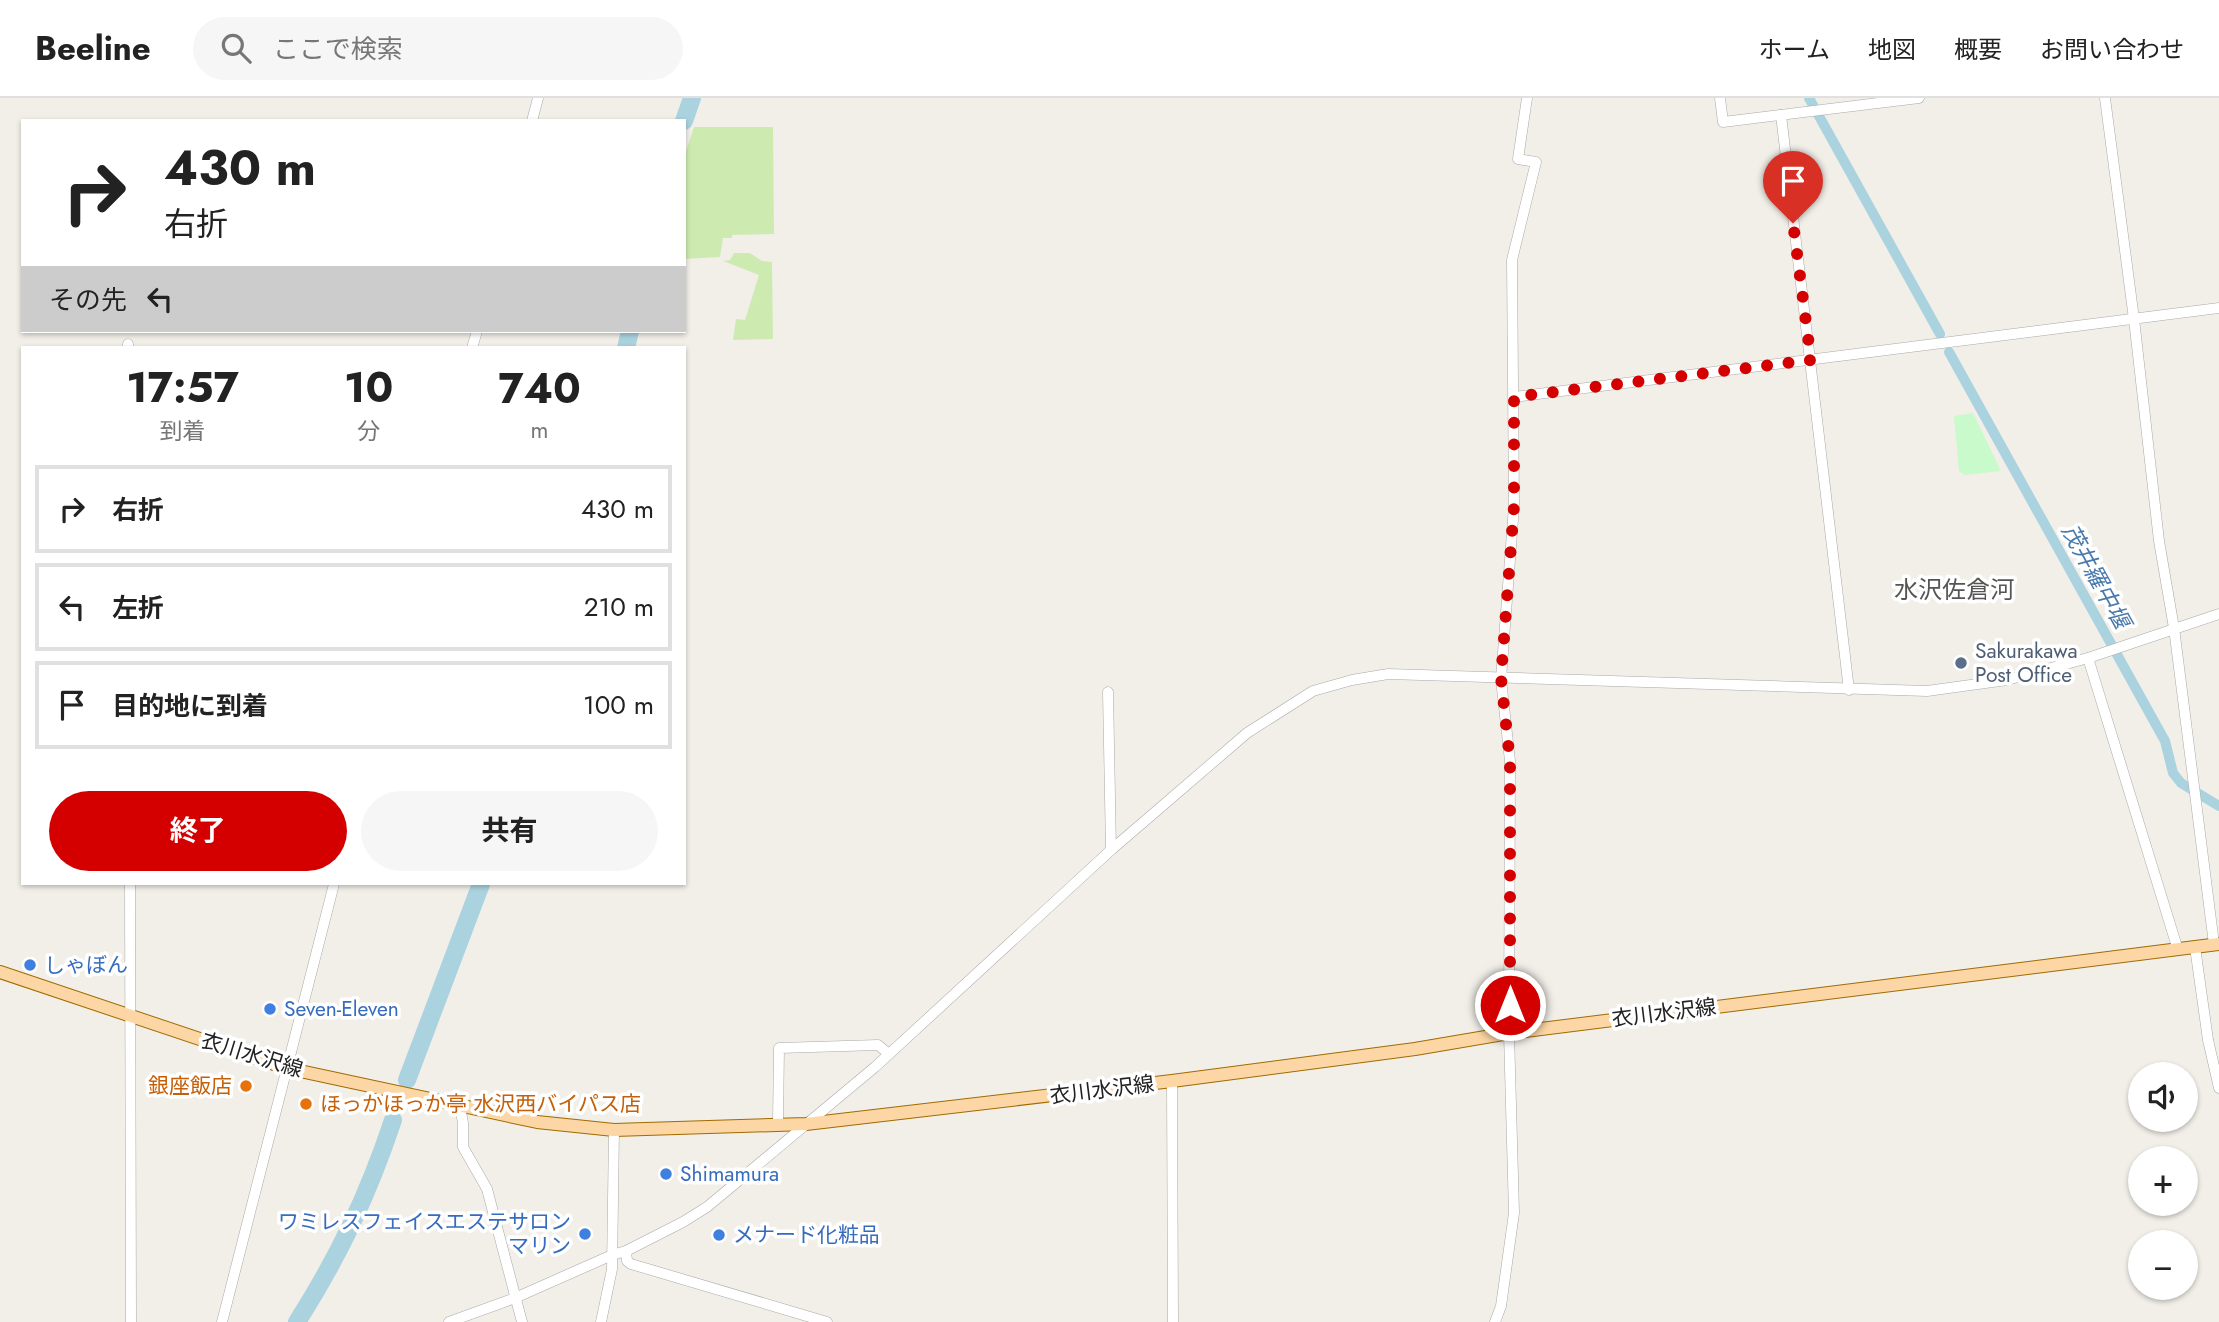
<!DOCTYPE html>
<html lang="ja">
<head>
<meta charset="utf-8">
<style>
  body { margin:0; font-family:Jost,"Noto Sans JP",sans-serif; background:#f6f6f6; color:#222; height:100vh; display:flex; flex-direction:column; font-size:26px; white-space:nowrap }
  * { box-sizing:border-box; margin:0 }
  p { font-size:23px; color:#767676 }
  .icon { flex:none; width:38px; height:38px; fill:none; stroke:currentColor; stroke-width:2; stroke-linecap:round; stroke-linejoin:round }
  .map { position:relative; flex:1; overflow:hidden }
  .side { position:absolute; left:21px; top:248px; width:665px; height:539px; display:flex; flex-direction:column; background:#fff; border-radius:0px; box-shadow:0 2px 5px #0004 }
  .side>* { flex:none }
  .top-card { position:absolute; left:21px; top:21px; width:665px; height:214px; border-radius:0px; box-shadow:0 2px 5px #0004; background:#fff; color:#222; overflow:hidden }
  .fabs { position:absolute; left:2128px; top:964px; display:grid; gap:14px }
  .fabs a { display:grid; place-items:center; width:70px; height:70px; border-radius:50%; background:#fff; box-shadow:0 2px 5px #0004; font-size:35px }
  .pin { position:absolute; display:grid; place-items:center; width:60px; height:60px; color:#fff; margin:-72px -30px; border-radius:50% 50% 50% 0; rotate:-45deg; box-shadow:0 0 7px #0007 }
  .pin .icon { rotate:45deg }
  .me { position:absolute; width:77px; margin:-38px; rotate:0deg; stroke-linejoin:round; filter:drop-shadow(0 0 5px #0008) }
  .turn { display:flex; align-items:center; gap:24px; height:147px; padding:0 28px; font-size:32px }
  .turn .icon { width:91px; height:91px; stroke-width:2.5 }
  .turn b { display:block; font-size:49px; line-height:60px }
  .then { display:flex; align-items:center; height:66px; padding:0 28px; background:#0003; gap:14px; font-size:26px }
  .eta { display:flex; justify-content:space-evenly; align-items:center; height:119px; text-align:center }
  .eta b { font-size:42px; font-weight:700; line-height:49px }
  .primary-button { display:flex; gap:14px; margin-top:auto; padding:14px 28px }
  .primary-button a { flex:1; height:80px; border-radius:42px; background:#d40000; color:#fff; font-size:28px; font-weight:700; line-height:80px; text-align:center }
  .primary-button a+a { background:#f6f6f6; color:#222 }
  ul { padding:0; list-style:none }
  li { display:flex; align-items:center; gap:21px; height:88px; margin:0 14px 10px; padding:0 14px; border:4px solid #e0e0e0; border-radius:0px }
  li div { flex:1 }
  li b { display:block; font-size:26px }
  li em { font-style:normal }
  header { display:flex; align-items:center; gap:42px; box-sizing:border-box; height:98px; padding:0 35px; background:#fff; border-bottom:2px solid #e0e0e0 }
  header strong { font-size:33px }
  nav { display:flex; gap:38px; margin-inline-start:auto; font-size:24px }
  .search { width:490px; height:63px; background:#f6f6f6; display:flex; align-items:center; gap:18px; box-sizing:border-box; padding:0 24px; border-radius:38px; color:#767676; font-size:26px }
  .map>svg:first-child { display:block }
</style>
</head>
<body>
<header>
<strong>Beeline</strong>
<div class="search"><svg class="icon" aria-label="search" viewBox="0 0 24 24"><circle cx="10" cy="10" r="6"/><path d="M15 15l6 6"/></svg>ここで検索</div>
<nav><a>ホーム</a><a>地図</a><a>概要</a><a>お問い合わせ</a></nav>
</header>
<div class="map">
<svg width="2219" height="1224" viewBox="0 0 2219 1224">
  <rect width="100%" height="100%" fill="#f2efe9"/>
  <!-- grass -->
  <g fill="#cdebb0">
    <polygon points="694,29 773,29 774,136 732,137 732,140 723,140 720,159 684,161 684,59"/>
    <polygon points="734,155 750,155 762,163 772,164 773,241 733,242 736,221 745,222 759,177 723,163 730,162"/>
  </g>
  <!-- park -->
  <polygon fill="#c8facc" points="1973,315 2001,373 1965,377 1959,373 1954,318"/>
  <g fill="none" stroke-linecap="round" stroke-linejoin="round">
    <!-- canal -->
    <g stroke="#aad3df" stroke-width="10">
      <polyline points="1809,0 1940,236"/>
      <polyline points="1949,254 2165,643 2173,675 2181,685 2219,708"/>
    </g>
    <!-- river -->
    <g stroke="#aad3df" stroke-width="18">
      <polyline points="684,23 692,0"/>
      <polyline points="626,250 630,233"/>
      <polyline points="407,982 481,786"/>
      <path d="M297,1224c42,-66 71,-127 96,-202"/>
    </g>
    <defs>
      <g id="minor">
        <polyline points="1720,0 1723,24 1919,0"/>
        <polyline points="2105,0 2134,221 2159,443 2174,530 2214,846"/>
        <polyline points="1781,17 1849,592"/>
        <polyline points="532,23 538,0"/>
        <polyline points="128,246 128,250"/>
        <polyline points="472,250 477,233"/>
        <polyline points="1514,299 2219,210"/>
        <polyline points="2088,560 2178,852"/>
        <polyline points="1108,594 1111,752"/>
        <polyline points="130,786 131,1224"/>
        <polyline points="2195,849 2208,942 2219,990"/>
        <polyline points="1172,983 1173,1224"/>
        <polyline points="460,1009 463,1025 463,1049 487,1091 522,1224"/>
        <polyline points="778,1025 779,950 878,947 889,956"/>
        <polyline points="626,1153 627,1163 631,1166 827,1224"/>
        <polyline points="222,1224 334,786"/>
        <polyline points="449,1224 515,1200 612,1157 626,1153 683,1124 707,1109 875,969 1111,752 1247,635 1313,593 1352,582 1388,576 1927,593 2007,582 2088,560 2219,516"/>
        <polyline points="601,1224 612,1171 614,1032"/>
        <polyline points="1495,1224 1501,1208 1514,1115 1509,935 1510,663 1501,581 1514,408 1512,162 1536,64 1518,61 1527,0"/>
      </g>
      <polyline id="major" points="0,874 286,970 537,1024 614,1032 806,1026 1172,983 1415,951 1509,935 2219,846"/>
    </defs>
    <!-- minor casing -->
    <use href="#minor" stroke="#a9a9a9" stroke-width="11"/>
    <!-- major casing -->
    <use href="#major" stroke="#a06b00" stroke-width="14"/>
    <!-- minor -->
    <use href="#minor" stroke="#fff" stroke-width="10"/>
    <!-- major -->
    <use href="#major" stroke="#fcd6a4" stroke-width="12"/>
  </g>
  <g fill="none" stroke-linecap="round" stroke-linejoin="round">
    <!-- route -->
    <polyline stroke="#d40000" stroke-width="12" stroke-dasharray="0 21.6" points="1510,907 1510,663 1501,580 1514,408 1514,299 1811,262 1793,125"/>
  </g>
  <!-- markers -->
  <circle fill="#5c6f8a" stroke="#fff" stroke-width="2.5" cx="1961" cy="565" r="7"/>
  <g fill="#3f7fe0" stroke="#fff" stroke-width="2.5">
    <circle cx="30" cy="867" r="7"/>
    <circle cx="270" cy="911" r="7"/>
    <circle cx="666" cy="1076" r="7"/>
    <circle cx="585" cy="1136" r="7"/>
    <circle cx="719" cy="1137" r="7"/>
  </g>
  <g fill="#e8710a" stroke="#fff" stroke-width="2.5">
    <circle cx="246" cy="988" r="7"/>
    <circle cx="306" cy="1006" r="7"/>
  </g>
  <g text-anchor="middle" dominant-baseline="central" stroke-width="7" stroke-linejoin="round" paint-order="stroke">
    <!-- service labels -->
    <g font-size="21" fill="#4e5e75" stroke="#fff" text-anchor="start">
      <text x="1975" y="553">Sakurakawa<tspan x="1975" dy="24">Post Office</tspan></text>
    </g>
    <!-- shop labels -->
    <g font-size="21" fill="#366cbe" stroke="#fff" text-anchor="start">
      <text x="44" y="867">しゃぼん</text>
      <text x="284" y="911">Seven-Eleven</text>
      <text x="680" y="1076">Shimamura</text>
      <text x="571" y="1124" text-anchor="end">ワミレスフェイスエステサロン<tspan x="571" dy="24">マリン</tspan></text>
      <text x="733" y="1137">メナード化粧品</text>
    </g>
    <!-- street labels -->
    <g font-size="21" fill="#222" stroke="#fff">
      <text transform="translate(1664 915) rotate(-7)">衣川水沢線</text>
      <text transform="translate(252 957) rotate(17)">衣川水沢線</text>
      <text transform="translate(1102 992) rotate(-7)">衣川水沢線</text>
    </g>
    <!-- food labels -->
    <g font-size="21" fill="#c56008" stroke="#fff" text-anchor="end">
      <text x="232" y="988">銀座飯店</text>
      <text x="320" y="1006" text-anchor="start">ほっかほっか亭 水沢西バイパス店</text>
    </g>
    <!-- water labels -->
    <g font-size="23" font-style="italic" fill="#4a7aab" stroke="#fff">
      <text transform="translate(2096 478) rotate(61)">茂井羅中堰</text>
    </g>
    <!-- quarter labels -->
    <g font-size="24" fill="#555" stroke="#fff">
      <text x="1954" y="491">水沢佐倉河</text>
    </g>
  </g>
</svg>
<div class="fabs">
<a><svg class="icon" aria-label="sound" viewBox="0 0 24 24"><path d="M4 9h4l5-4v14l-5-4H4zM17 9q2 3 0 6"/></svg></a>
<a>+</a>
<a>−</a>
</div>
<div class="pin" style="left:1793px;top:125px;background:#d93025"><svg class="icon" aria-label="arrive" viewBox="0 0 24 24"><path d="M6 21V4h12l-3 4 3 4H6"/></svg></div>
<svg class="me" style="left:1510px;top:907px" viewBox="-20 -20 40 40"><circle r="17" fill="#d40000" stroke="#fff" stroke-width="3"/><path d="M0-11L8 9 0 5-8 9z" fill="#fff"/></svg>
<div class="top-card">
<div class="turn"><svg class="icon" aria-label="right" viewBox="0 0 24 24"><path d="M7 20v-9h11M14 6l5 5-5 5"/></svg><div><b>430 m</b>右折</div></div>
<div class="then">その先<svg class="icon" aria-label="left" viewBox="0 0 24 24"><path d="M17 20v-9H6M10 6l-5 5 5 5"/></svg></div>
</div>
<section class="side">
<div class="eta">
<div><b>17:57</b><p>到着</p></div>
<div><b>10</b><p>分</p></div>
<div><b>740</b><p>m</p></div>
</div>
<ul>
<li><svg class="icon" aria-label="right" viewBox="0 0 24 24"><path d="M7 20v-9h11M14 6l5 5-5 5"/></svg><div><b>右折</b></div><em>430 m</em></li>
<li><svg class="icon" aria-label="left" viewBox="0 0 24 24"><path d="M17 20v-9H6M10 6l-5 5 5 5"/></svg><div><b>左折</b></div><em>210 m</em></li>
<li><svg class="icon" aria-label="arrive" viewBox="0 0 24 24"><path d="M6 21V4h12l-3 4 3 4H6"/></svg><div><b>目的地に到着</b></div><em>100 m</em></li>
</ul>
<div class="primary-button"><a>終了</a><a>共有</a></div>
</section>
</div>
</body>
</html>
